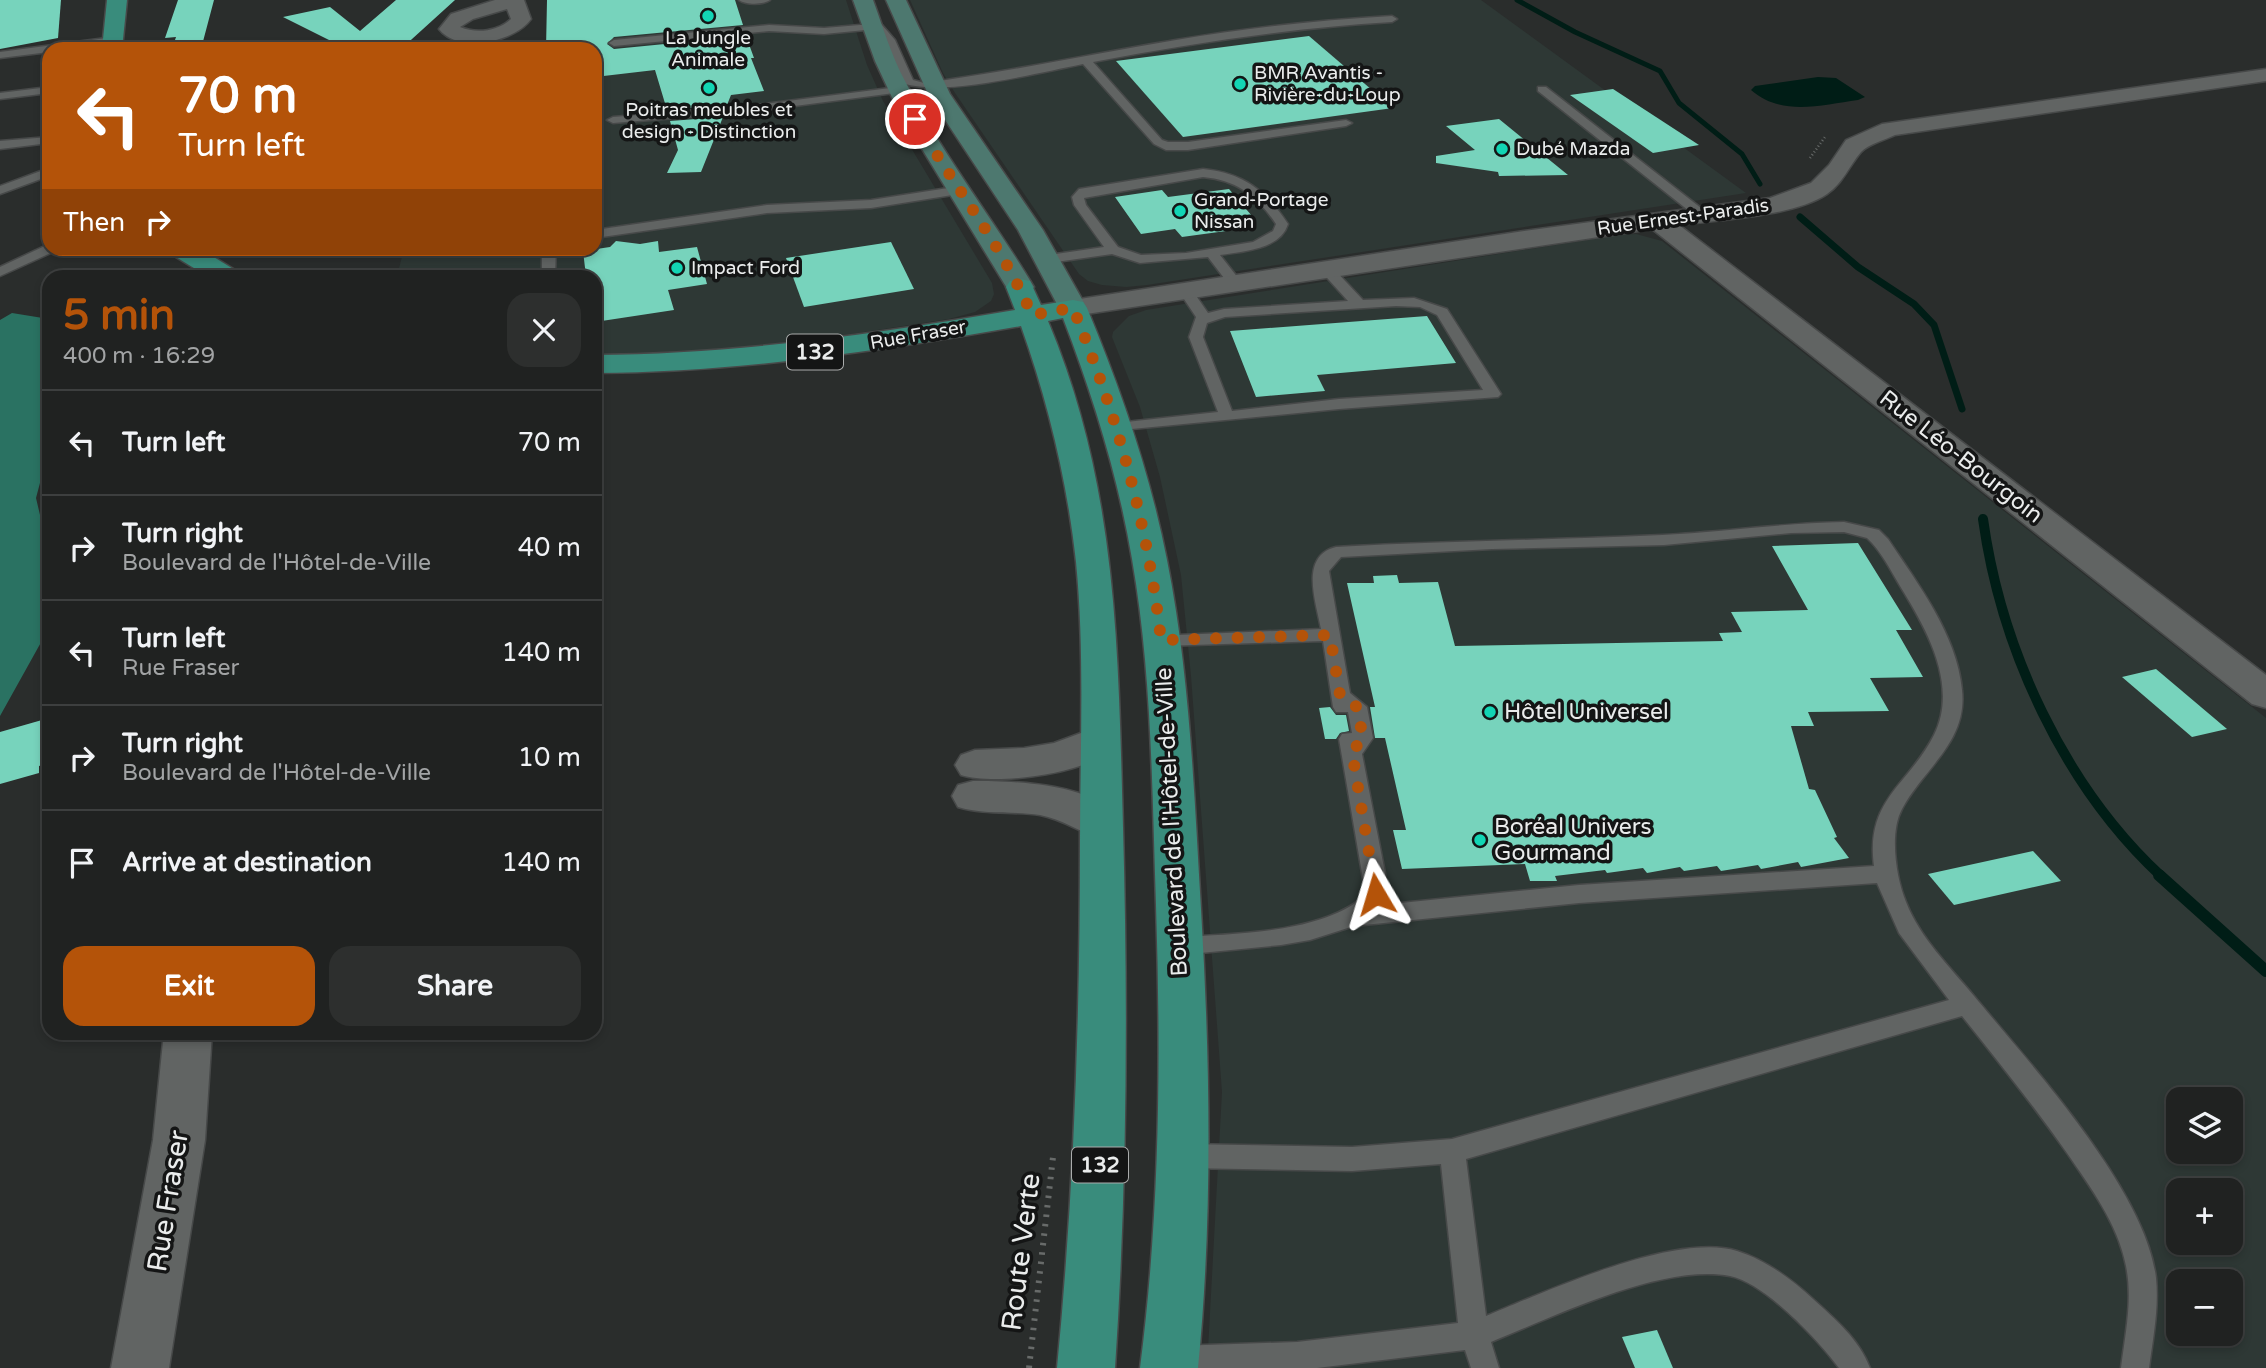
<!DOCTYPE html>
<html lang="en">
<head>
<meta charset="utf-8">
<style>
  body { margin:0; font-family:"Varela Round",sans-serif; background:#2d2f2e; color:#f1f3f6; height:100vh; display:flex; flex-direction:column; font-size:26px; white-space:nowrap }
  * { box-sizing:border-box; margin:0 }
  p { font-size:23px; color:#a2a4a5 }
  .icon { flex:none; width:38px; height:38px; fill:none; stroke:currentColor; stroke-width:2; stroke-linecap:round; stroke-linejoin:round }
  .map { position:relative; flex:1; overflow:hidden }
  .panel { position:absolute; left:42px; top:270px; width:560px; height:770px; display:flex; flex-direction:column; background:#202221; border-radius:21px; box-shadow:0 4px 10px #0003,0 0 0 2px #3d3f3f }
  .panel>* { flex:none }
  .guide { position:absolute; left:42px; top:42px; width:560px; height:214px; border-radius:21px; box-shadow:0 4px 10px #0003,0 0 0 2px #3d3f3f; background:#b45309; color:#fff; overflow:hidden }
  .fabs { position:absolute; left:2166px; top:1087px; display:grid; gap:14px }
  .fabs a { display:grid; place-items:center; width:77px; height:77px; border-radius:14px; background:#202221; box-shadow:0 4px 10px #0003,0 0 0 2px #3d3f3f; font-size:35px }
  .pin { position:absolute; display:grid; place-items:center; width:60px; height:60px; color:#fff; margin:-30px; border:4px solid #fff; border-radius:50%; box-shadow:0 2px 7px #0007 }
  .me { position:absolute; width:77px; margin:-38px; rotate:353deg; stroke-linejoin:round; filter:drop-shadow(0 0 5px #0008) }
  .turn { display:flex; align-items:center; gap:24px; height:147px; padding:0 21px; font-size:32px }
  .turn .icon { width:91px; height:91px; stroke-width:2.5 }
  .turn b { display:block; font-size:49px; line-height:60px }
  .then { display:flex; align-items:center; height:66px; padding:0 21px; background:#0003; gap:14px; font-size:26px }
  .round { display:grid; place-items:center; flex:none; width:74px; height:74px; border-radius:21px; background:#2d2f2e }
  .headline { display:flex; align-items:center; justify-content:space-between; height:119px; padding:0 21px }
  h1 { font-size:42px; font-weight:700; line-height:52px; color:#b45309 }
  .button { display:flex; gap:14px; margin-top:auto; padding:14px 21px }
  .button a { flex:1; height:80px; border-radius:21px; background:#b45309; color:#fff; font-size:28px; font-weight:700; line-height:80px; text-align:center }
  .button a+a { background:#2d2f2e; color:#f1f3f6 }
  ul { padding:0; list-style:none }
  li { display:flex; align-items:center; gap:21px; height:105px; padding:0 21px; border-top:2px solid #3d3f3f }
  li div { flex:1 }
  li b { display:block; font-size:26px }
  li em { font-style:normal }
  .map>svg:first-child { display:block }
</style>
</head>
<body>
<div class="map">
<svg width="2266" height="1368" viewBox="0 0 2266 1368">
  <rect width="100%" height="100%" fill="#2a2d2c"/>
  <!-- built -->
  <g fill="#2e3835" fill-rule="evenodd">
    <polygon points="600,0 846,0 867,65 883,101 992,283 994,294 991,301 975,312 949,319 845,335 770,346 614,356 595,354 595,276 397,276 404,249 595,248 595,49"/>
    <polygon points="910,0 1481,0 1746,193 1147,285 1126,287 1102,285 1088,281 1079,274 955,93 943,73"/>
    <path d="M1636,234l26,7 604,477v650h-1059l15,-276 -31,-416 -10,-101 -21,-98 -20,-70 -28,-70 1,-5 16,-16 17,-6 472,-75zM2179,1099h52v53h-52zM2179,1190h52v52h-52zM2179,1281h52v53h-52z"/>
  </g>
  <!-- forest -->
  <polygon fill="#2a7262" points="12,313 49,319 49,449 36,498 49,553 49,628 0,716 0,320"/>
  <!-- water -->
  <path fill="#001d16" d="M1818,77l18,1 29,19 -7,3c-37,5 -76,17 -107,-10l4,-4z"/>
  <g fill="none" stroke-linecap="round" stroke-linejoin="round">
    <!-- stream-far3 -->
    <polyline stroke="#001d16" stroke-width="5" points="1517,0 1575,32 1660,71 1679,103 1742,154 1760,184"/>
    <!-- stream-far2 -->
    <polyline stroke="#001d16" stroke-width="7" points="1800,217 1858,267 1914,304 1934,325 1962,409"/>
    <!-- stream-far1 -->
    <path stroke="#001d16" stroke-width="10" d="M1983,519c18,130 81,267 178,357"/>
    <!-- stream -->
    <polyline stroke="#001d16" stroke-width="12" points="2159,875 2266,971"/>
  </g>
  <!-- building -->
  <g fill="#77d3bc">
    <polygon points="0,0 61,0 58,38 0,49"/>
    <polygon points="178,0 214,0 201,49 172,49 176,37 165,38"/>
    <polygon points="396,0 455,0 401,49 338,49 341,46 283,17 330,7 360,31"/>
    <polygon points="547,0 735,0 743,25 614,37 607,44 614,49 746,36 754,58 751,58 764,91 731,95 727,105 667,110 655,70 595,77 595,49 546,49"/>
    <polygon points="1309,36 1393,108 1183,137 1116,61"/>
    <polygon points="1613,89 1699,145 1653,153 1570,95"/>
    <polygon points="723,117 701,172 667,173 678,150 670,121"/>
    <polygon points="1499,119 1568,175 1499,176 1498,172 1436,163 1436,156 1475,150 1446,126"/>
    <polygon points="1229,189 1252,216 1218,221 1226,231 1182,237 1175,229 1141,234 1115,197 1162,190 1168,197"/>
    <polygon points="616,241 640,244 658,241 659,252 697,247 707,284 668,290 674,310 595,322 595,276 586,276 583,251 610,247"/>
    <polygon points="891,242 914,289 804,307 786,258"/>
    <polygon points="1427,316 1456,363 1317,375 1325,391 1256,397 1230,331"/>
    <polygon points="1858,543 1912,630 1896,630 1923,677 1870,678 1889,711 1808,712 1814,726 1791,726 1809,789 1815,790 1837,837 1834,838 1849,858 1801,867 1798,862 1761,869 1758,865 1721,871 1717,866 1684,871 1680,867 1647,873 1643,868 1607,873 1605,870 1555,876 1557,881 1530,881 1525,864 1402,869 1393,830 1406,830 1385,738 1375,738 1370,707 1375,707 1347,583 1374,583 1373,576 1397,575 1399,583 1438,582 1455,646 1723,641 1719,633 1742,632 1731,612 1808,610 1772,546"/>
    <polygon points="2156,669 2227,729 2192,737 2122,677"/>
    <polygon points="1330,707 1336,715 1346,715 1349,731 1340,733 1336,739 1325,739 1319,708"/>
    <polygon points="42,720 42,738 49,735 49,763 39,766 39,773 0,784 0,732"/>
    <polygon points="2033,851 2061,881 1954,905 1928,874"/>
    <polygon points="1657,1330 1673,1368 1635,1368 1622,1337"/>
  </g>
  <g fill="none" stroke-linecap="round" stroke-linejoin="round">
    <defs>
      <g id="service">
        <path d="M739,0h31c-7,5 -24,5 -31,0z"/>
        <path d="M869,10l26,30 18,40 11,3c85,-11 167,-29 252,-43 71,-12 144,-20 216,-24l5,3 -5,3c-101,6 -200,21 -299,40l69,78 6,2h20l158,-22 6,3 -6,3 -158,24h-22l-12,-6 -71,-80c-46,9 -135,32 -178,20l-20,-43 -9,-12 -52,5 -55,-3 -155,15 -5,-3 5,-3 155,-15 55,3 48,-4 -8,-11z"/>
        <polygon points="114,37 118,38 118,42 49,49 49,52 0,58 0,52"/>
        <polygon points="49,87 49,93 0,99 0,93"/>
        <polygon points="898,87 903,90 902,92 749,112 613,123 607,120 613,117 749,106"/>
        <polygon points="1538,87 1546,87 1706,212 1706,218 1698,218 1538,91"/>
        <polygon points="49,137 49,143 0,149 0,141"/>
        <polygon points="49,168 49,176 0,194 0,186"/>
        <path d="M1203,169c41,4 63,22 85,55 -8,26 -45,27 -68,31l22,28 -2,3h-10l-22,-29 -68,6 -28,-9 -63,9 -7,-4 7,-4 55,-8 -30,-42 -2,-8 7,-8zM1203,177c34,3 54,19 73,47l-3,7 -20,11 -67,11 -45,2 -23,-8 -32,-42 -2,-7z"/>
        <polygon points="961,186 965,187 965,193 871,208 767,213 595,238 595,230 767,205 871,200"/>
        <polygon points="49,244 49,248 56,248 55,251 0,276 0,267"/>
        <polygon points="542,248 556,248 555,276 542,276"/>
        <path d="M1326,265l5,1 32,34 51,-2 33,11 54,85 -3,3 -159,12 -228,22 -2,-3 8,-5 101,-11 -29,-75 7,-20 -18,-27 2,-3h10l18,26 16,-4 124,-8 -29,-32zM1396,306l24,1 17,8 46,75 -144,9 -107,12 -29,-74 4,-14 18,-6z"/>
        <path d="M1844,522l35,8 9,9c30,45 69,96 74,151 6,52 -39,79 -60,119 -13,24 -6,69 4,93 14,36 44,65 68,94 57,69 172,194 182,282 3,30 -3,60 -7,90h-28c4,-33 12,-68 5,-102 -8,-42 -35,-78 -59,-113 -33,-47 -69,-92 -105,-137l-496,143 20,157c59,-24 189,-84 251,-65 29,9 54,28 76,48 22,20 46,40 57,69h-31c-21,-28 -74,-85 -109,-92 -67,-13 -177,41 -239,66l8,26h-28l-6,-18 -148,18h-153l-3,-8 4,-10 10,-4 122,-4 161,-19 -17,-159 -89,7 -168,-3 -9,-4 -4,-8 4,-8 9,-4 168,3 100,-8 497,-139 -50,-67 -22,-50 -298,20 -225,23 -44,14 -29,5 -101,10 -8,-2 -3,-7 3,-7 8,-2c55,-3 139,-4 182,-39l2,-13 -25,-146 3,-5 10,-1 -4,-21h-12l-3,-5 -10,-66 -162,5 -7,-2 -2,-4 2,-4 167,-7c-5,-27 -22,-73 15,-82 109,-6 218,-7 326,-12 61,-3 121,-12 182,-13zM1844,532l23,6c14,13 23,31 33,48 26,42 59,99 34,149 -25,50 -69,64 -60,131l-295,19 -198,20 5,-12 -1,-20 -23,-119 11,-16 -6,-31 -17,-14 -21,-122 12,-14 151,-8 172,-4 127,-12z"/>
      </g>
      <g id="minor">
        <path d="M495,0h29l7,19c-16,23 -73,35 -92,10l12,-15zM507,9l4,10c-13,12 -34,15 -51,8l13,-8z"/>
        <path d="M2266,69v12l-371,54c-10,5 -27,9 -34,17 -12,14 -18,31 -34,42 -32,22 -108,26 -148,31l587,450v33l-14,-4 -600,-475 -579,87 -10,-2 -4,-6 4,-6 10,-2 451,-69 246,-33 41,-15 18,-18 17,-25 36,-16z"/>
        <path d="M1100,726l14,4 6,10c-20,34 -124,46 -159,35l-6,-10 6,-10 14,-5 49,-2 30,-5z"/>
        <path d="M973,781c41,0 127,2 149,42l-6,11 -15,5c-21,-7 -39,-20 -61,-24 -27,-4 -55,0 -82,-8l-6,-11 6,-11z"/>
        <polygon points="164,1032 212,1032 205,1140 169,1368 111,1368 153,1140"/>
      </g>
      <g id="secondary">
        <path d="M853,0h20c10,27 18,55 32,81 36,72 87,136 129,206l-4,6 -10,2 -10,-2 -113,-185 -22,-47z"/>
        <polygon points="886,0 906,0 950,94 1043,230 1087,308 1083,314 1073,316 1063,314 1059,308 1018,230 928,94"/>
      </g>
      <g id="primary">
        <polygon points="107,0 127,0 122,49 102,49"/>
        <polygon points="167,248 199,248 235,270 239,276 207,276 171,254"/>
        <path d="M1020,279l10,2 11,24 32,-5 10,2 4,6c34,82 63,165 80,252 23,115 27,233 34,349 9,153 12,306 -3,459h-58c20,-154 21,-308 16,-463 -4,-115 -4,-232 -24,-346 -14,-83 -39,-163 -69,-241l-15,3c70,167 70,328 75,506 5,181 4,361 -8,541h-58c17,-175 23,-351 23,-527 0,-92 5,-187 -4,-279 -9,-82 -28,-160 -55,-236 -141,25 -282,46 -426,47v-18c142,-1 281,-21 420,-45l-9,-23 4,-6z"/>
      </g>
    </defs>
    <!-- service casing -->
    <use href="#service" stroke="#474949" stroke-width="3"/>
    <!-- minor casing -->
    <use href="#minor" stroke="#474949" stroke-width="3"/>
    <!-- secondary casing -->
    <use href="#secondary" stroke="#474949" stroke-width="3"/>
    <!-- primary casing -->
    <use href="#primary" stroke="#474949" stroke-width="3"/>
    <!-- path-far1 -->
    <polyline stroke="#686b6a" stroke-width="2.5" stroke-dasharray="1 2.5" stroke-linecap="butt" points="1810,158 1825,137"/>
    <!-- path -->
    <polyline stroke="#686b6a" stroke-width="6" stroke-dasharray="2.5 7" stroke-linecap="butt" points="1029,1368 1053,1157"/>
    <!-- service -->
    <use href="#service" fill="#616463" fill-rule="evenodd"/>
    <!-- minor -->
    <use href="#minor" fill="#616463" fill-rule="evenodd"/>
    <!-- secondary -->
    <use href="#secondary" fill="#4d786f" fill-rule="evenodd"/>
    <!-- primary -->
    <use href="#primary" fill="#398c7c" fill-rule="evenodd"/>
  </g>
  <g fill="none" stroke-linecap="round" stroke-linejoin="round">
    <!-- route -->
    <path stroke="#b45309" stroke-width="12" stroke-dasharray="0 21.6" d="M915,119c39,67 86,125 117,196l41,-7c44,107 75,217 88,332l169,-5 10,60 17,12 6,31 -11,14 24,142"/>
  </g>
  <!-- markers -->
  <g fill="#12d5b4" stroke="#141515" stroke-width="2.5">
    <circle cx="708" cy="16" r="7"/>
    <circle cx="1240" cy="84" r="7"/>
    <circle cx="709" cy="88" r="7"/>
    <circle cx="1502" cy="149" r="7"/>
    <circle cx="1180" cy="211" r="7"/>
    <circle cx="677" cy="268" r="7"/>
    <circle cx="1490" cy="712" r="7"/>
    <circle cx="1480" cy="840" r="7"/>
  </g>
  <g text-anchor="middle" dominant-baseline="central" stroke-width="7" stroke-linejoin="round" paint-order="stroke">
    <!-- far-poi labels -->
    <g font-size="19" fill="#eaecec" stroke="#141515" text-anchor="start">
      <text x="708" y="38" text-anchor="middle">La Jungle<tspan x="708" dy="22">Animale</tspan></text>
      <text x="1254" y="73">BMR Avantis -<tspan x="1254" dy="22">Rivière-du-Loup</tspan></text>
      <text x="709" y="110" text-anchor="middle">Poitras meubles et<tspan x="709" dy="22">design - Distinction</tspan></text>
      <text x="1516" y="149">Dubé Mazda</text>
      <text x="1194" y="200">Grand-Portage<tspan x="1194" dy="22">Nissan</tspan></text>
      <text x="691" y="268">Impact Ford</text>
    </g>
    <!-- far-street labels -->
    <g font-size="19" fill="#eaecec" stroke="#141515">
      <text transform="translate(1683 217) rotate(-8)">Rue Ernest-Paradis</text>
      <text transform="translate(918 335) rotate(-10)">Rue Fraser</text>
    </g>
    <!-- shield labels -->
    <g fill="#141515" stroke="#aaacac" stroke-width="2">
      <rect x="787" y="334.5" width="56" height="35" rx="5"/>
      <rect x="1072" y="1147.5" width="56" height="35" rx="5"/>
    </g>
    <g font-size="21" font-weight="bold" fill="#eaecec">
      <text x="815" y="352">132</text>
      <text x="1100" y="1165">132</text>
    </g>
    <!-- street labels -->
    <g font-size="23" fill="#eaecec" stroke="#141515">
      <text transform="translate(1961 457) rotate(38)">Rue Léo-Bourgoin</text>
      <text transform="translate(1172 822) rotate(-93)">Boulevard de l'Hôtel-de-Ville</text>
    </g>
    <!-- poi labels -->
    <g font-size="23" fill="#eaecec" stroke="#141515" text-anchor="start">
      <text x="1504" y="712">Hôtel Universel</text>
      <text x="1494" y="827">Boréal Univers<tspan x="1494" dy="26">Gourmand</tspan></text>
    </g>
    <!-- near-street labels -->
    <g font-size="28" fill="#eaecec" stroke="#141515">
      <text transform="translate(168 1201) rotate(-81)">Rue Fraser</text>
      <text transform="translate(1021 1252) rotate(-83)">Route Verte</text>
    </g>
  </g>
</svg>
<div class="fabs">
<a><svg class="icon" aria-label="layers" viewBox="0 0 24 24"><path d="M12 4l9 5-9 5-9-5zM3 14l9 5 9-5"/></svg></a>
<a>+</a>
<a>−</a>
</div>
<div class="pin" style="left:915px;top:119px;background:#d93025"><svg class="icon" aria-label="arrive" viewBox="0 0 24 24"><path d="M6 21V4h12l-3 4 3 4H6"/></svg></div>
<svg class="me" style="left:1376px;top:894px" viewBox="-20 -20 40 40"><path d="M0-17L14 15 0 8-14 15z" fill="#b45309" stroke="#fff" stroke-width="4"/></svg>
<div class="guide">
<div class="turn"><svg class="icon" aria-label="left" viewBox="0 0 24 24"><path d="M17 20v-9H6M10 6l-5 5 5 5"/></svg><div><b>70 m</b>Turn left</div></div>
<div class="then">Then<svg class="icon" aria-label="right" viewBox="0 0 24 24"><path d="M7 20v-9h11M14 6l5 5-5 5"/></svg></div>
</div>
<section class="panel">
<div class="headline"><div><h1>5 min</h1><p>400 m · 16:29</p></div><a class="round"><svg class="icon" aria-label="close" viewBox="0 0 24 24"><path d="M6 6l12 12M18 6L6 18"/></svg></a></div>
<ul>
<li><svg class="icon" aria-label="left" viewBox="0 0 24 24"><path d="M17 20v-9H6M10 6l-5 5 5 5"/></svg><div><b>Turn left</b></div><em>70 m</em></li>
<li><svg class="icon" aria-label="right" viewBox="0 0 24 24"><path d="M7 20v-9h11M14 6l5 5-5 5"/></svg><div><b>Turn right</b><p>Boulevard de l'Hôtel-de-Ville</p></div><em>40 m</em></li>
<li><svg class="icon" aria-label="left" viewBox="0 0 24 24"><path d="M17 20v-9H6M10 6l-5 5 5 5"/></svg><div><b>Turn left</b><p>Rue Fraser</p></div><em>140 m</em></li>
<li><svg class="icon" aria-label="right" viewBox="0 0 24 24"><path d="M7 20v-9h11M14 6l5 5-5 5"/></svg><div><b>Turn right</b><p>Boulevard de l'Hôtel-de-Ville</p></div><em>10 m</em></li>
<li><svg class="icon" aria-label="arrive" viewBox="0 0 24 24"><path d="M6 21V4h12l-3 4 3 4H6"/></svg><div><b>Arrive at destination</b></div><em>140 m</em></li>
</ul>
<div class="button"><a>Exit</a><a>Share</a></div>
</section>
</div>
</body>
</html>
